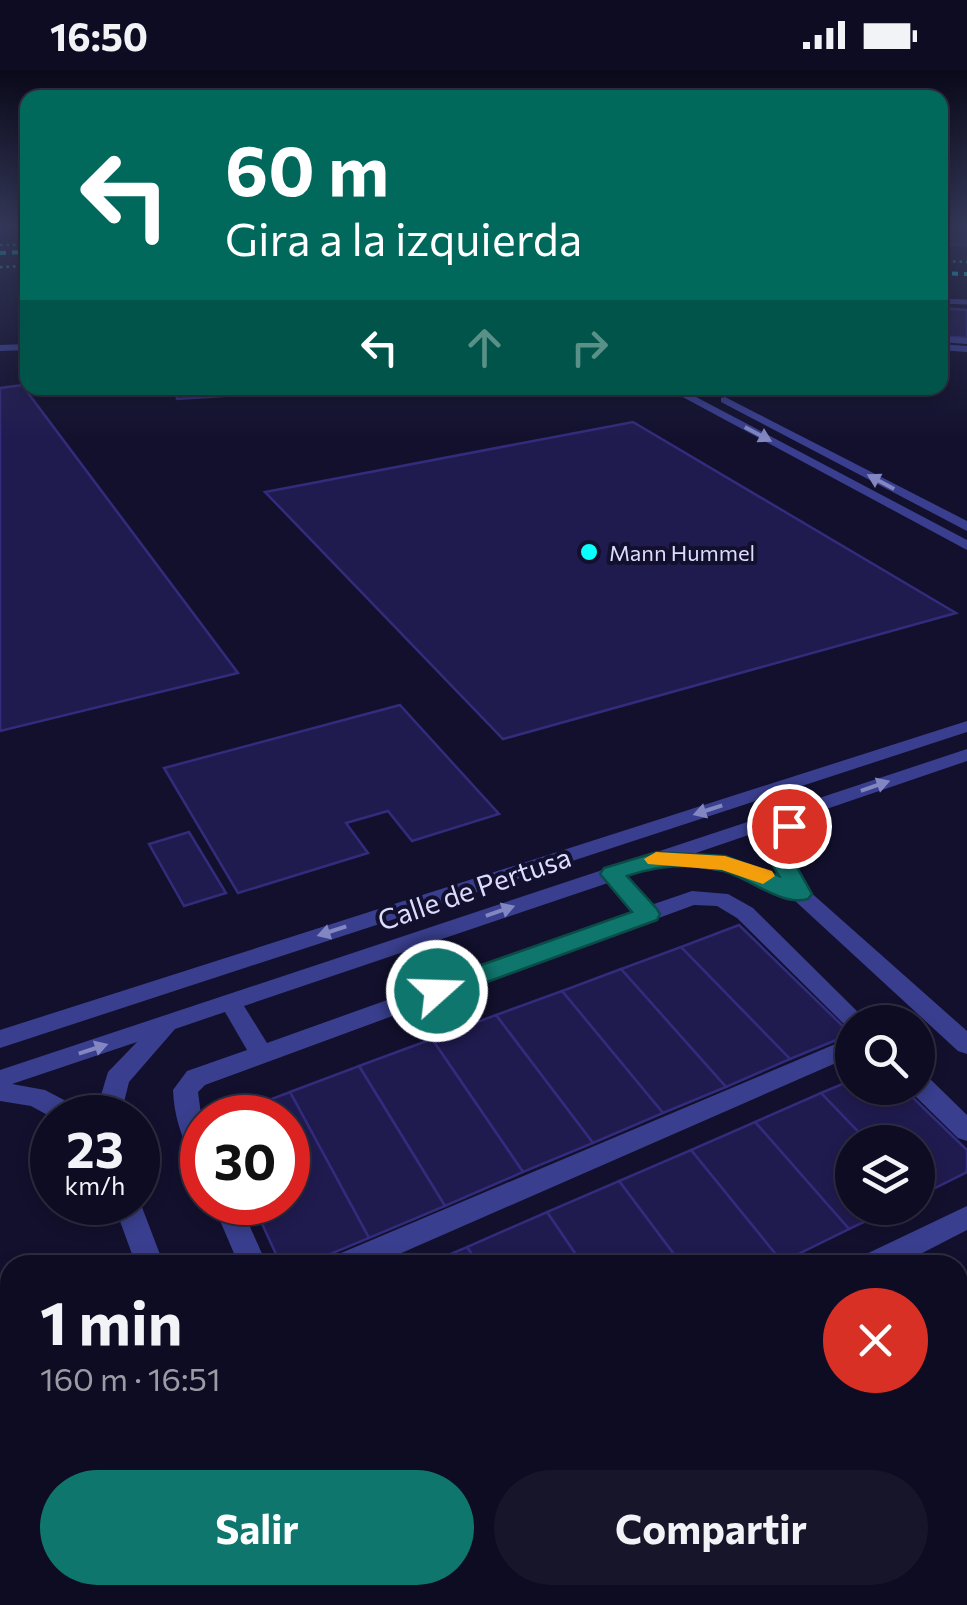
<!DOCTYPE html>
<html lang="es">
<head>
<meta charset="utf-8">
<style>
  body { margin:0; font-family:Commissioner,sans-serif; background:#17152a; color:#f1f3f6; height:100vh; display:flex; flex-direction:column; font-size:38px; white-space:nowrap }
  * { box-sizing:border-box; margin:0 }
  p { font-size:32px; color:#9b9ba5 }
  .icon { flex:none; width:55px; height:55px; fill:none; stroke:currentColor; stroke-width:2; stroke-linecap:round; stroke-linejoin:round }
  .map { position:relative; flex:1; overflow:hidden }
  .sheet { position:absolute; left:0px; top:1185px; width:968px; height:350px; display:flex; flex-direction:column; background:#0e0c22; border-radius:30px 30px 0 0; box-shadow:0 5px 15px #0003,0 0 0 2px #2e2c40 }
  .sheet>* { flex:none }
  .banner { position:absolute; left:20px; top:20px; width:928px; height:305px; border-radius:20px; box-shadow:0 5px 15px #0003,0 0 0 2px #2e2c40; background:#00695c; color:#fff; overflow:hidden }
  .tools { position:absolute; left:835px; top:935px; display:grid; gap:20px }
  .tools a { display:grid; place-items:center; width:100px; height:100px; border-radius:50%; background:#0e0c22; box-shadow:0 5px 15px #0003,0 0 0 2px #2e2c40; font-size:50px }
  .speed { position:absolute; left:30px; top:1025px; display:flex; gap:20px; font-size:50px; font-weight:700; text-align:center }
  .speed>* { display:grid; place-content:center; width:130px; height:130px; border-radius:50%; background:#0e0c22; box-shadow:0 5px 15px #0003,0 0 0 2px #2e2c40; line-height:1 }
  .speed small { font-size:25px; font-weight:400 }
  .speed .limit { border:15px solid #d22; background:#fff; color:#111 }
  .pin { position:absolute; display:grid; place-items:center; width:85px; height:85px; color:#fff; margin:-42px; border:5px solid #fff; border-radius:50%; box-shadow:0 2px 10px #0007 }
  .me { position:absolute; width:110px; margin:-55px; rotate:70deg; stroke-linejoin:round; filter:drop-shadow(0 0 8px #0008) }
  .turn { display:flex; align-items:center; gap:35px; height:210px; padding:0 40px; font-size:45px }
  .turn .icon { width:130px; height:130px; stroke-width:2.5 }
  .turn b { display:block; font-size:70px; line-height:85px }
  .lanes { display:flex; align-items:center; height:95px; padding:0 40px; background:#0003; justify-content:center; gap:50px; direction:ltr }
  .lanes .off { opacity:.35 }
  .round { display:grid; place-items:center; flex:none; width:105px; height:105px; border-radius:52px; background:#17152a }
  .overview { display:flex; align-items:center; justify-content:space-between; height:170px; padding:0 40px }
  h1 { font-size:60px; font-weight:700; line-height:75px }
  .action { display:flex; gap:20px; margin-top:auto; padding:20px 40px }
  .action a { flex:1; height:115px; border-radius:60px; background:#0f766e; color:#fff; font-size:40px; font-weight:700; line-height:115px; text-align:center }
  .action a+a { background:#17152a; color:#f1f3f6 }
  .status { display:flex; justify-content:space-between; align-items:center; height:70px; padding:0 50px; background:#0e0c22; direction:ltr }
  .status svg { height:28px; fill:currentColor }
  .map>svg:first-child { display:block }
</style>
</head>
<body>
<div class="status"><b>16:50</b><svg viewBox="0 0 49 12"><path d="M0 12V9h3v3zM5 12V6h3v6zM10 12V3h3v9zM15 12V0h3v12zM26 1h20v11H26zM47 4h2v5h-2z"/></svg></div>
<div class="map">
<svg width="967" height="1535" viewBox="0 0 967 1535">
  <rect width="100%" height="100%" fill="#12102d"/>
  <!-- building -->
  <g fill="#201b4f" stroke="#332c7c" stroke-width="2.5">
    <polygon points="940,155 967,155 967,175 940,174"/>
    <polygon points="940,238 967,240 967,268 940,266"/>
    <polygon points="22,315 238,603 0,661 0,318"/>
    <polygon points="177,318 254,318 256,324 177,329"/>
    <polygon points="633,352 956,543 503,669 265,422"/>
    <polygon points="400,635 499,744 412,771 388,741 346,753 368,783 238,823 164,698"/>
    <polygon points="189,762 226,823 184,836 149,774"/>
    <polygon points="739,855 851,964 790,989 681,877"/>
    <polygon points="681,877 790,989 726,1017 621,899"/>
    <polygon points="621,899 726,1017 663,1043 562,921"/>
    <polygon points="562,921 663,1043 593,1073 496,945"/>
    <polygon points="496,945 593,1073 523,1102 432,969"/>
    <polygon points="432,969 523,1102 445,1136 359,996"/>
    <polygon points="359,996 445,1136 369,1168 290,1022"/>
    <polygon points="852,1010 852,1018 903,1018 967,1080 967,1102 919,1126 918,1072 868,1072 821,1023"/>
    <polygon points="290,1022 369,1168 304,1195 281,1195 252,1132 288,1132 288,1048 221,1048"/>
    <polygon points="821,1023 868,1072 852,1072 852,1138 894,1138 849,1159 755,1052"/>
    <polygon points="755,1052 849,1159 782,1192 691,1080"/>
    <polygon points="691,1080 782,1192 682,1195 619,1111"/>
    <polygon points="619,1111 682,1195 583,1195 547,1142"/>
    <polygon points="547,1142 583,1195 479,1195 467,1177"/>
    <polygon points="467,1177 479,1195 425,1195"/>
    <polygon points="967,1220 967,1424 958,1413 958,1225"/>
    <polygon points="0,1237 10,1271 10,1525 47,1525 27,1535 0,1535"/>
    <polygon points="566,1525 767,1525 750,1535 572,1535"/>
    <polygon points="767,1525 921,1525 928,1535 750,1535"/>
  </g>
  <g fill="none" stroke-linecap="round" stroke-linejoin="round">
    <!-- path -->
    <g stroke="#2bc4aa" stroke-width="2.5" stroke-dasharray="2.5 4" stroke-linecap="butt">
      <polyline points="0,175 28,175"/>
      <polyline points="940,191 967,192"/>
      <polyline points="0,197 28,196"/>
    </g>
    <!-- service-far1 -->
    <g stroke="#393f8e" stroke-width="5">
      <polyline points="940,231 967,232"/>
      <polyline points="940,269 952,270"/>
    </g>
    <!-- service -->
    <polyline stroke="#393f8e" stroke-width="6" points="940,269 967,271"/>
    <!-- minor -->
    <g fill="#393f8e" fill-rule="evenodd">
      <polygon points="28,274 28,280 0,281 0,275"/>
      <polygon points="940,274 967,276 967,282 940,280"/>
      <polygon points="666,318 679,318 967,470 967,480"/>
      <polygon points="725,327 967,451 967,461 721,332 721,328"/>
      <polygon points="967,651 967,662 0,978 0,960"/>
      <path d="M967,679v12l-161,55c-16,26 -14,48 2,74l159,141v23l-9,-3 -165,-152 -50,-24 -77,-12 -40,14 25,28 41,-14 36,3 25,14 115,114h-16v7l-4,-1 -111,-110 -20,-12 -23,-1 -489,180 -7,7 4,30v40l-9,-3c-12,-23 -19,-43 -20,-69l14,-19 60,-21 -22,-38 -50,17 -46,53 -9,36h-26l14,-46 29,-30 -125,42 33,6 40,21 3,7h-35l-22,-12 -31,-5v-31zM781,754l-8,28 7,24 -32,-13 -58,-8zM608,813l25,29 -366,131 -23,-37z"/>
      <polygon points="852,967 852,986 374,1195 330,1195 334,1186"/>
      <polygon points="918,1004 927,1006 967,1045 967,1071 958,1068 909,1020 918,1018"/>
      <polygon points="138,1128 140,1132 164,1195 136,1195 113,1132 138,1132"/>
      <polygon points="212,1132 239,1132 267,1195 239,1195"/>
      <polygon points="967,1136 967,1160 899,1195 858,1195 862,1186"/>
      <polygon points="958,1480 967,1484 967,1526 958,1522"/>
      <polygon points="256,1525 290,1525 295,1535 259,1535"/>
      <polygon points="383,1525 418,1525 423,1535 387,1535"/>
    </g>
    <!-- rail -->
    <g stroke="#08fffd" stroke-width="4" stroke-dasharray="6 6" stroke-linecap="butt">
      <polyline points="0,183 28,182"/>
      <polyline points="940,203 967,204"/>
    </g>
  </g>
  <!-- one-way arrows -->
  <defs><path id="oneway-solid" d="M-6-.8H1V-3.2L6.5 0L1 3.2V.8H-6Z" transform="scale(2.5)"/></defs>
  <g fill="#8286c1">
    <use href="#oneway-solid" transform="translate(758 364) rotate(28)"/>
    <use href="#oneway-solid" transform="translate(881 412) rotate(-152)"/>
    <use href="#oneway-solid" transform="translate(875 716) rotate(-19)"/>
    <use href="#oneway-solid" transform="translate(708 740) rotate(162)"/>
    <use href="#oneway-solid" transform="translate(500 841) rotate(-19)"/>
    <use href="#oneway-solid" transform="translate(332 861) rotate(162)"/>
    <use href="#oneway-solid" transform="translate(93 979) rotate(-18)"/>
  </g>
  <!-- sky -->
  <linearGradient id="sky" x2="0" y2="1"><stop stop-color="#0a0919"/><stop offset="0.42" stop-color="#333757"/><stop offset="1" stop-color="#333757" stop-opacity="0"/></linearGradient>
  <rect width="967" height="370" fill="url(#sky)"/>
  <!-- route -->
  <path fill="#0f766e" stroke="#0a4d48" stroke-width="2.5" d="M789,749l11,7 -6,36 18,32 -4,5c-28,8 -60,-23 -88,-29 -31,-7 -63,-4 -93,6l30,33 3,5 -3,6 -211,77h-19l-3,-6 3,-7 205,-72 -32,-38 4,-6 53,-16 68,4 54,20 -8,-14 7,-36z"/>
  <!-- slow -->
  <polygon fill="#f59e0b" points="656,782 725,786 772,801 775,806 763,814 722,800 648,794 644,789"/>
  <!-- markers -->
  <circle fill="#08fffd" stroke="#12102d" stroke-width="4" cx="589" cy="482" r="10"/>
  <g text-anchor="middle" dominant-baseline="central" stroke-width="8" stroke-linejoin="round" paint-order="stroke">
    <!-- far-poi labels -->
    <g font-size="22" fill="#dcdcff" stroke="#12102d" text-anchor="start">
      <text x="609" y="482">Mann Hummel</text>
    </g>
    <!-- street labels -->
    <g font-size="28" fill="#dcdcff" stroke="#12102d">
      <text transform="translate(474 818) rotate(-19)">Calle de Pertusa</text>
    </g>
  </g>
</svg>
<div class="tools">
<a><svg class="icon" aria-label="search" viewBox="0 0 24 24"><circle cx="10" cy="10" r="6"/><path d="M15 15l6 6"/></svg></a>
<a><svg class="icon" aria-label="layers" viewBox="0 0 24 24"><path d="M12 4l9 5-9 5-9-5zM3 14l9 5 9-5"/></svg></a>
</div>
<div class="speed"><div>23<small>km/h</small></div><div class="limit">30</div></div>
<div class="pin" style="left:789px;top:756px;background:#d93025"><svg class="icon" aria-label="arrive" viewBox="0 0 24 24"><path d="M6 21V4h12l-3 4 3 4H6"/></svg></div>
<svg class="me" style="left:437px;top:921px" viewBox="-20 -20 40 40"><circle r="17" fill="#0f766e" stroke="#fff" stroke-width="3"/><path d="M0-11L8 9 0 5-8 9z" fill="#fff"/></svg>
<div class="banner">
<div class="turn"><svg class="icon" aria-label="left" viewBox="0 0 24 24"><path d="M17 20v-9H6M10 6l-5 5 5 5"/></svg><div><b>60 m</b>Gira a la izquierda</div></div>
<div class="lanes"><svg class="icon" aria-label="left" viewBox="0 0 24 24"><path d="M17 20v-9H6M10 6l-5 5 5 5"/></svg><svg class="icon off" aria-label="ahead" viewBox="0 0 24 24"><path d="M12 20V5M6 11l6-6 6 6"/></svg><svg class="icon off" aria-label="right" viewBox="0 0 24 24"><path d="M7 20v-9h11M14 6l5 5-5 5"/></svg></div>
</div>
<section class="sheet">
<div class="overview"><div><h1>1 min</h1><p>160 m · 16:51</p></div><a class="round" style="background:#d93025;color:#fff"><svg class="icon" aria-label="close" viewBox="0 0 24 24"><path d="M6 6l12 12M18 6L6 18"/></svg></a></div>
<div class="action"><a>Salir</a><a>Compartir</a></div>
</section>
</div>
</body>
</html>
